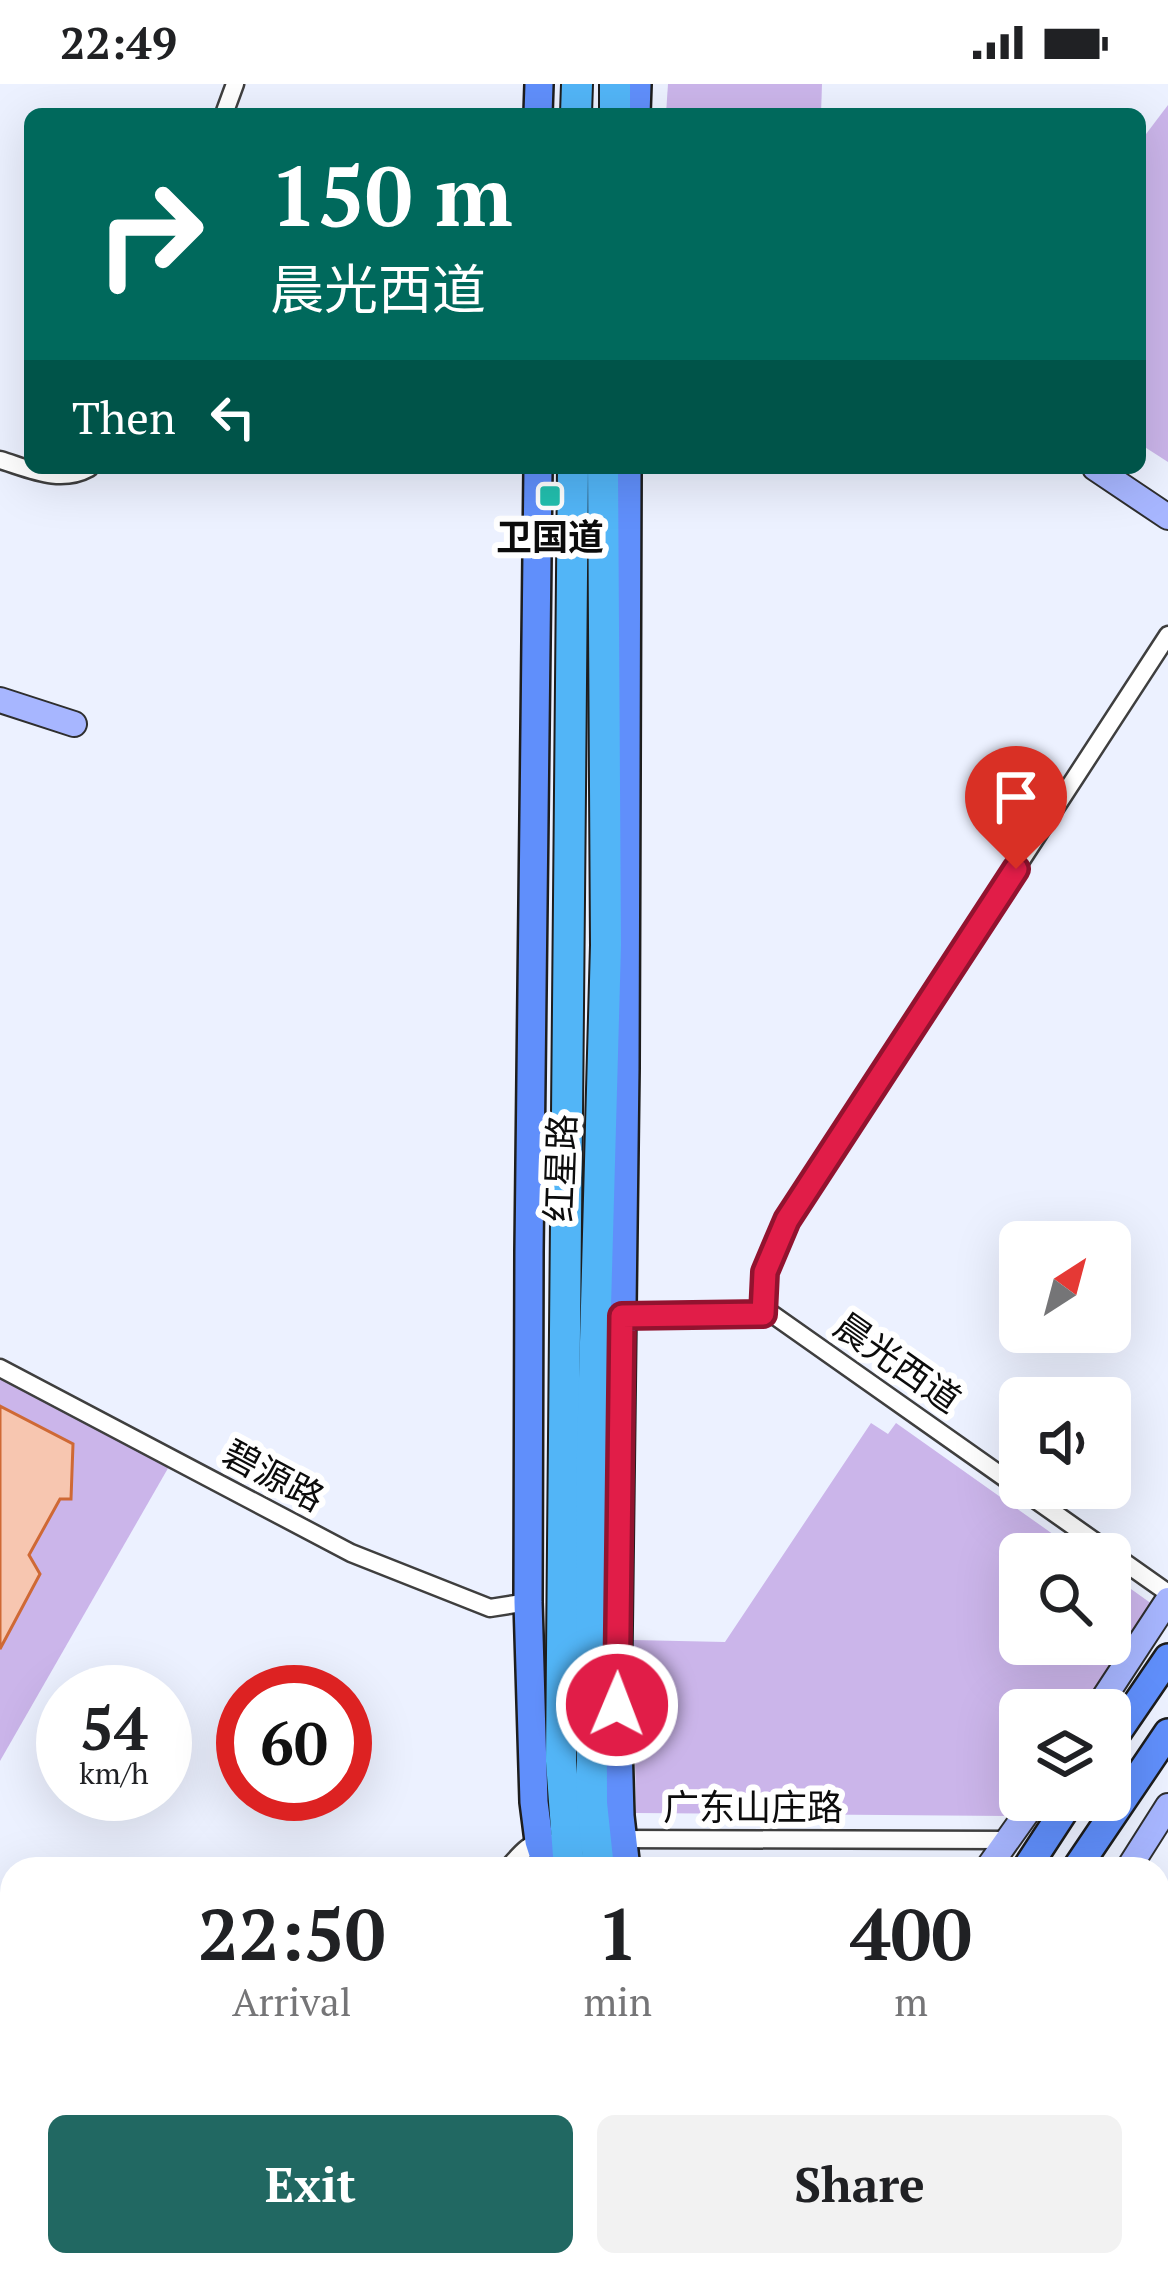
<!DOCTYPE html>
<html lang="en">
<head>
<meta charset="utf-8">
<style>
  body { margin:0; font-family:"PT Serif","Noto Sans SC",serif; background:#f2f2f2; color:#202124; height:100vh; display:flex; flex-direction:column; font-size:45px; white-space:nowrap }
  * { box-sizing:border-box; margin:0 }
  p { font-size:39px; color:#757577 }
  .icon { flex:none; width:66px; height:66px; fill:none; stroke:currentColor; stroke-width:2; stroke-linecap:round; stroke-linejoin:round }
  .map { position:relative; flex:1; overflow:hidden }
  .sheet { position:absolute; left:0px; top:1773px; width:1170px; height:420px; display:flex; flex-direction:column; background:#fff; border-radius:36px 36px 0 0; box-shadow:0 12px 48px #0002 }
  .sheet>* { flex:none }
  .top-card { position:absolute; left:24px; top:24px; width:1122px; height:366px; border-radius:18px; box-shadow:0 12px 48px #0002; background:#00695c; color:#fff; overflow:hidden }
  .needle { width:78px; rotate:36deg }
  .buttons { position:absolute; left:999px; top:1137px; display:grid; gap:24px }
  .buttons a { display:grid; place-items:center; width:132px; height:132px; border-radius:18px; background:#fff; box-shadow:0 12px 48px #0002; font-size:60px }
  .speed { position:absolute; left:36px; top:1581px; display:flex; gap:24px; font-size:60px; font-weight:700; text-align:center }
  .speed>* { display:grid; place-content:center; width:156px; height:156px; border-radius:50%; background:#fff; box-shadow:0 12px 48px #0002; line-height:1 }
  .speed small { font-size:30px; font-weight:400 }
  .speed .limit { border:18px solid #d22; background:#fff; color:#111 }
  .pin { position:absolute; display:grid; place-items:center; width:102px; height:102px; color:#fff; margin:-123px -51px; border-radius:50% 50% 50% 0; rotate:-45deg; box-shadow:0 0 12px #0007 }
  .pin .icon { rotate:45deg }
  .me { position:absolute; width:132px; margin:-66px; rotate:1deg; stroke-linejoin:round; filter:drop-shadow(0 0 9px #0008) }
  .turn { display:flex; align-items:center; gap:42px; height:252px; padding:0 48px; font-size:54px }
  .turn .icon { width:156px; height:156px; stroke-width:2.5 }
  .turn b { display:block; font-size:84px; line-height:102px }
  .then { display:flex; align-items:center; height:114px; padding:0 48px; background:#0003; gap:24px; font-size:45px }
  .eta { display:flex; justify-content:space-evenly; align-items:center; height:204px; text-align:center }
  .eta b { font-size:72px; font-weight:700; line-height:84px }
  .action { display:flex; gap:24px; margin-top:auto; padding:24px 48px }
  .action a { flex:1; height:138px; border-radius:18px; background:#216862; color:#fff; font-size:48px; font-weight:700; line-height:138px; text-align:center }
  .action a+a { background:#f2f2f2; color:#202124 }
  .status { display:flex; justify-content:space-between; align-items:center; height:84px; padding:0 60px; background:#fff; direction:ltr }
  .status svg { height:33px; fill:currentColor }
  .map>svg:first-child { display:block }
</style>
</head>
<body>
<div class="status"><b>22:49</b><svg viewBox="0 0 49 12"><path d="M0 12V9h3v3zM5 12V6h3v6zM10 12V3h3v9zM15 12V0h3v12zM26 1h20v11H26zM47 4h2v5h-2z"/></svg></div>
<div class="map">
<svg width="1168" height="2193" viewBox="0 0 1168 2193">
  <rect width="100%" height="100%" fill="#ecf1ff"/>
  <!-- green -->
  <g fill="#cbb5ea">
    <polygon points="668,0 822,0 821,30 666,30"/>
    <polygon points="1168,21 1168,378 1140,360 1140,58"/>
    <polygon points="0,1290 171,1379 0,1677"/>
    <polygon points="871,1339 888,1350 896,1339 1081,1470 1020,1470 1020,1560 1110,1560 1110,1490 1152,1520 1082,1626 1020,1626 1020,1713 1007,1732 636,1729 633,1556 725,1558"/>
  </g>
  <!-- water -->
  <polygon fill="#f7c6b0" stroke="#cf6935" stroke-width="3" points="0,1322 73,1360 71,1415 60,1415 29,1471 40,1490 0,1565"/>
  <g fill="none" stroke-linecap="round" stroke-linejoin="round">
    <defs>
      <g id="street">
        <polyline points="224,30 235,0"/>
        <path d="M0,376c30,9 60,24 89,8"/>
        <polyline points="763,1230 765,1188 787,1136 1168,551"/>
        <polyline points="622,1231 772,1230 1168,1509"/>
        <polyline points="0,1284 351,1469 490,1524 528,1518"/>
        <polyline points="614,1755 1009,1756"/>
        <path d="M507,1785c11,-12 22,-28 39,-28"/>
        <polyline points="0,2050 12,2060"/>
        <polyline points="130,2193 142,2181"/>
      </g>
      <g id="secondary">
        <polyline points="1095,384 1168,433"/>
        <polyline points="0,616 74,640"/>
        <polyline points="1096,1626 1168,1516"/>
        <polyline points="987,1785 1036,1716"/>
        <polyline points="1128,1785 1168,1722"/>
        <polyline points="733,2193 740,2181"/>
        <polyline points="860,2193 868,2181"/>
      </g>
      <g id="primary">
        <polyline points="538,30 539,0"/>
        <polyline points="636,30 637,0"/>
        <polyline points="538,384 529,1168 528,1518 534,1718 539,1757 548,1785"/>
        <polyline points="1110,1659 1168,1574"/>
        <polyline points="626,1785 620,1732 617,1621 625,984 627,384"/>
        <polyline points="1026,1785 1071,1716"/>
        <polyline points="1076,1785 1168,1649"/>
        <polyline points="605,2181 606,2193"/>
      </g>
      <g id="highway">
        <polyline points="576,30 577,0"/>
        <polyline points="615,30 615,0"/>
        <polyline points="569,1785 561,1677 573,384"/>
        <polyline points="599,1785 592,1719 591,1403 606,861 603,384"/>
        <polyline points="630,2181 631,2193"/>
        <polyline points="673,2181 675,2193"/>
        <polyline points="768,2193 775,2181"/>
        <polyline points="817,2193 824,2181"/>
      </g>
    </defs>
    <!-- street casing -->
    <use href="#street" stroke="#3f3f3f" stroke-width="21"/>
    <!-- secondary casing -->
    <use href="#secondary" stroke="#2e2e2e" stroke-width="28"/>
    <!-- primary casing -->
    <use href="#primary" stroke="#1d1d1d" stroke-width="32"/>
    <!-- highway casing -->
    <use href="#highway" stroke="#1d1d1d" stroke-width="34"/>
    <!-- street -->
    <use href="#street" stroke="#fff" stroke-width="16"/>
    <!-- secondary -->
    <use href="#secondary" stroke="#a7b6ff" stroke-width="24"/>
    <!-- primary -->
    <use href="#primary" stroke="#608ffb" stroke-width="27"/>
    <!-- highway -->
    <use href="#highway" stroke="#52b5f7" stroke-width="30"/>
  </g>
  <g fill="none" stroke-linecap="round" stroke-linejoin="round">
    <defs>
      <polyline id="route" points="617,1621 622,1232 763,1230 765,1188 787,1136 1016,785"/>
    </defs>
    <!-- route casing -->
    <use href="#route" stroke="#92132f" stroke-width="30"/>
    <!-- route -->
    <use href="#route" stroke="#e11d48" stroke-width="21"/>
  </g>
  <!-- markers -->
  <rect fill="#22bfae" stroke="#fff" stroke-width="4.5" x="538" y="400" width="24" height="24" rx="6"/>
  <g text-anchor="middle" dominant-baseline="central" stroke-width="12" stroke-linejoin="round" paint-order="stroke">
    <!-- poi labels -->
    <g font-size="36" font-weight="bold" fill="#0c0c0c" stroke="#fff">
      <text x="550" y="452">卫国道</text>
    </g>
    <!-- street labels -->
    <g font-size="36" fill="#0c0c0c" stroke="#fff">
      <text transform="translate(560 1084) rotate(-88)">红星路</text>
      <text transform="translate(898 1278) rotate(35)">晨光西道</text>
      <text transform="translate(274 1391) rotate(28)">碧源路</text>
      <text x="753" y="1722">广东山庄路</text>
    </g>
  </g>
</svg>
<div class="buttons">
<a><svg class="needle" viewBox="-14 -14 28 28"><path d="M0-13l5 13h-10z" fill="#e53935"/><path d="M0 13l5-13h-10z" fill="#757577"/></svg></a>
<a><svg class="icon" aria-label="sound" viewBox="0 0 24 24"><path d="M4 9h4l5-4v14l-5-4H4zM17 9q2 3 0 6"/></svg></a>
<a><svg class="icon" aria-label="search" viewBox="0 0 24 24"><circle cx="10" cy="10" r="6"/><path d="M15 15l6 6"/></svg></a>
<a><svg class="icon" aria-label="layers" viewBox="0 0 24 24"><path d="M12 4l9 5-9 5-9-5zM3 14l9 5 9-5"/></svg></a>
</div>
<div class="speed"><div>54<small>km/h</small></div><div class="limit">60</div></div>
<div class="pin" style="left:1016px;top:785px;background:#d93025"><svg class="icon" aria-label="arrive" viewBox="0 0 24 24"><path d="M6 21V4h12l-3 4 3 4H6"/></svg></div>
<svg class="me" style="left:617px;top:1621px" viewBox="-20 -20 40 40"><circle r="17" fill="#e11d48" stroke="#fff" stroke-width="3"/><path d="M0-11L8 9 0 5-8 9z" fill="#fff"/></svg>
<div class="top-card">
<div class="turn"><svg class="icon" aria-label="right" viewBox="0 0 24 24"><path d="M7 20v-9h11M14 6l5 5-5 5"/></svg><div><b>150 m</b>晨光西道</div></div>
<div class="then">Then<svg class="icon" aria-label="left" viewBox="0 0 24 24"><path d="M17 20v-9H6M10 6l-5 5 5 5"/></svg></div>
</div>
<section class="sheet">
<div class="eta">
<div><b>22:50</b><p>Arrival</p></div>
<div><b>1</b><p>min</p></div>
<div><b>400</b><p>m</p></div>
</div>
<div class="action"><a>Exit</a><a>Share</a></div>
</section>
</div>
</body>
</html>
